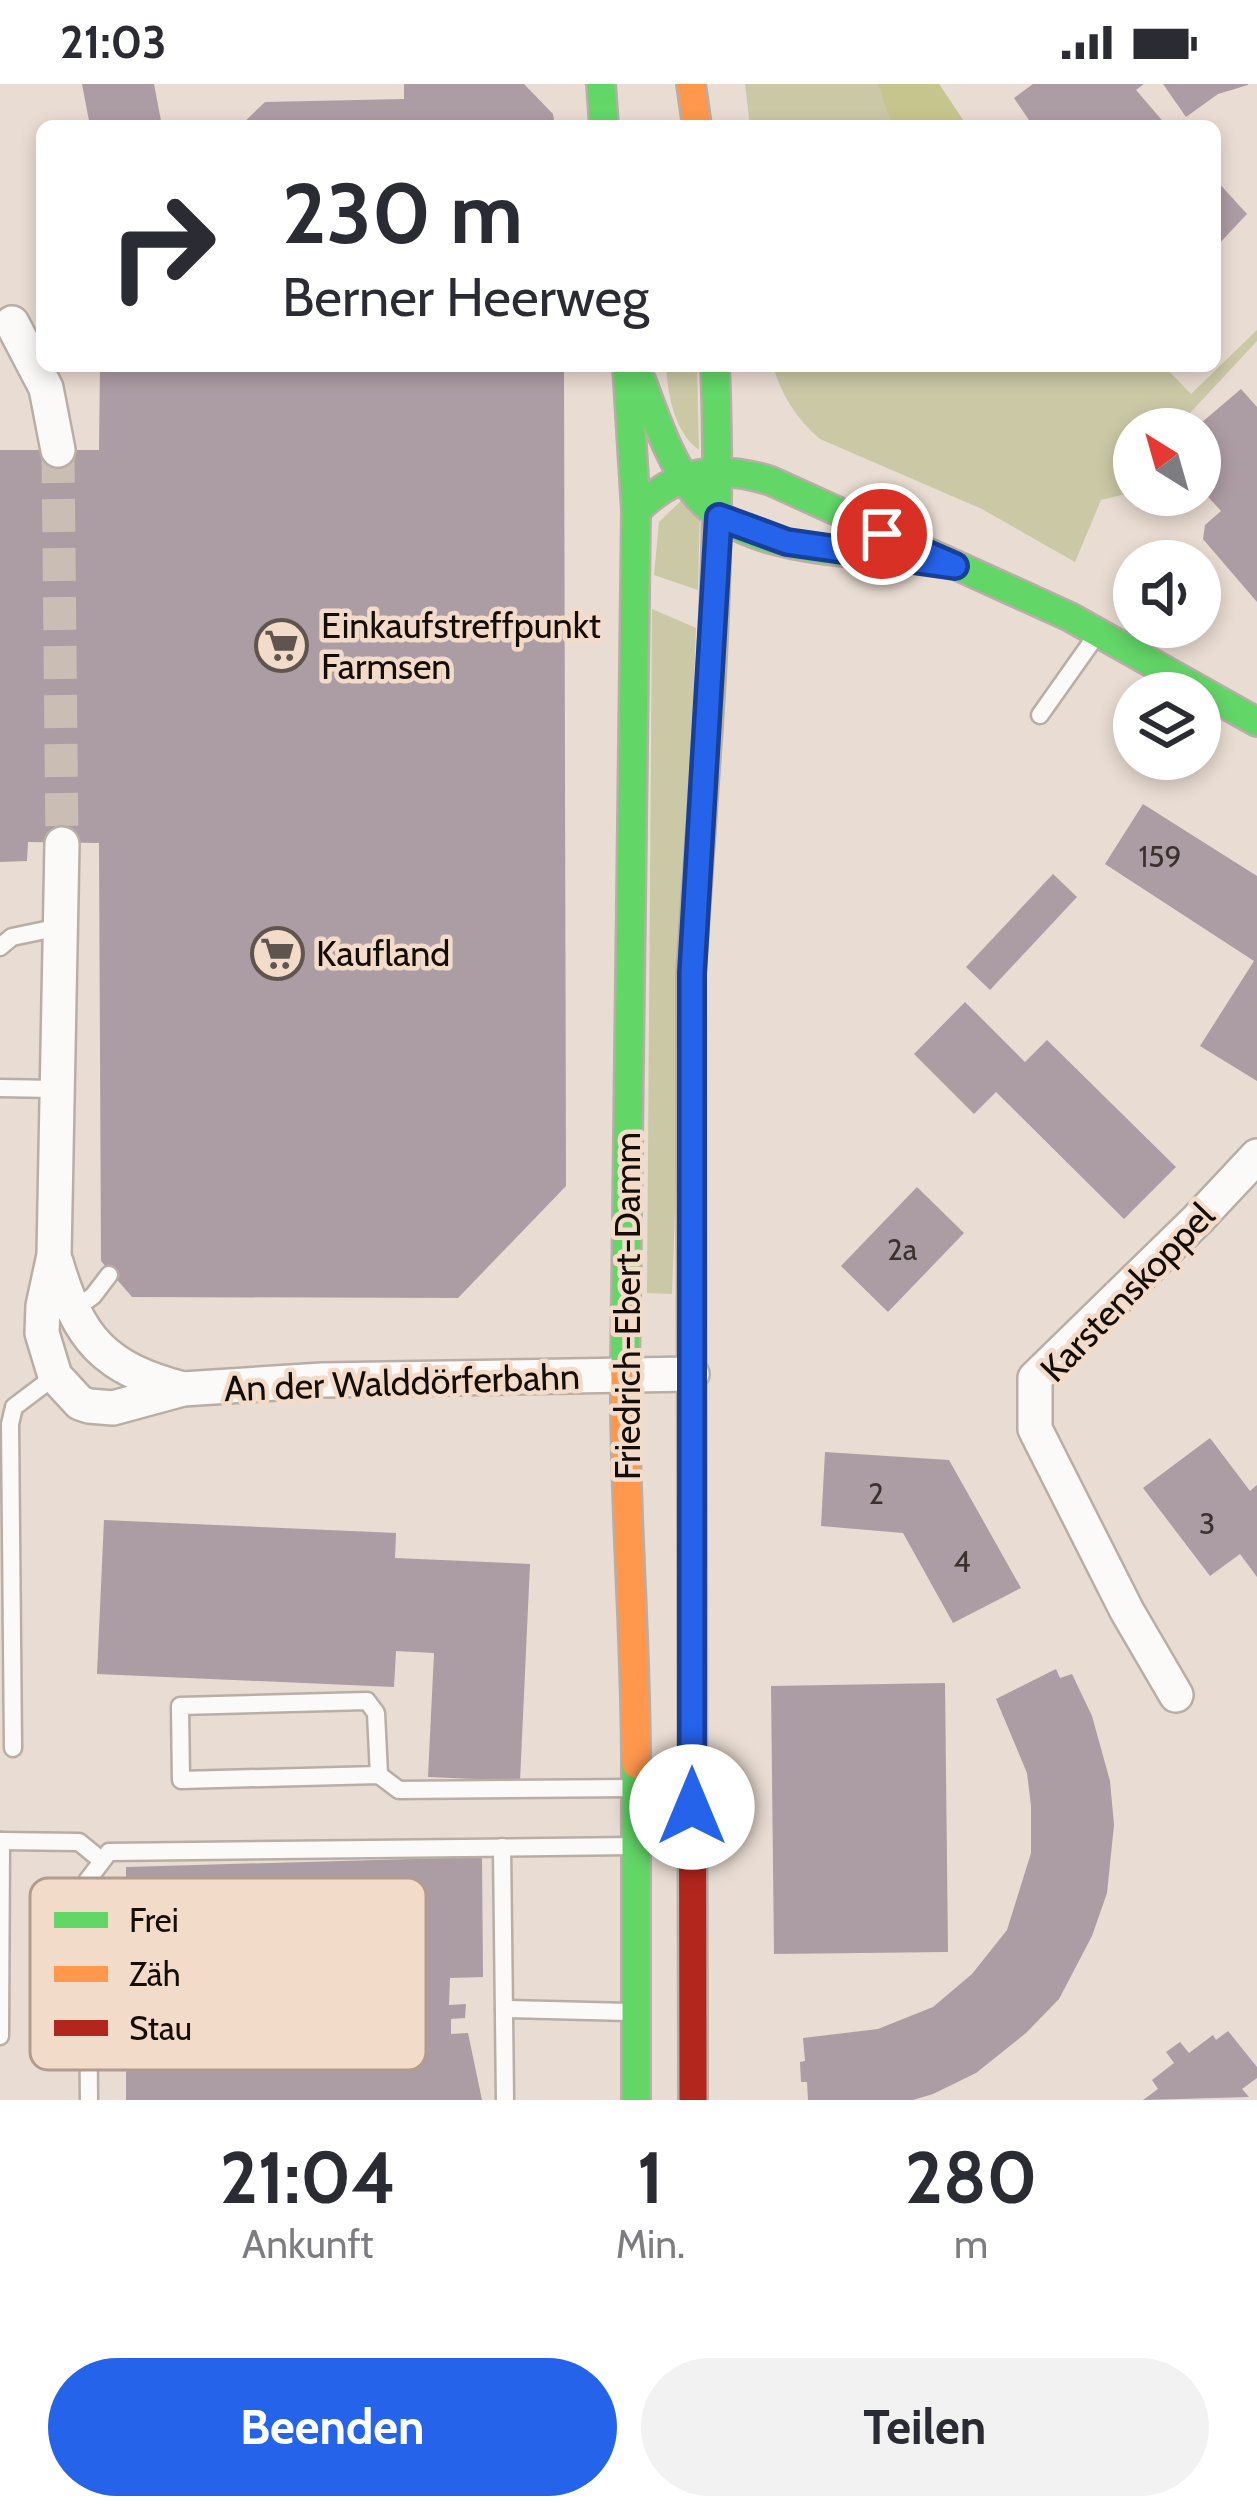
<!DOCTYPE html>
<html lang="de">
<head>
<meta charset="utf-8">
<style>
  body { margin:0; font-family:Cabin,sans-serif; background:#f2f2f3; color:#2b2b33; height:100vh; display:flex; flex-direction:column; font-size:45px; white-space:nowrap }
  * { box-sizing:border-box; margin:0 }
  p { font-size:39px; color:#7c7c81 }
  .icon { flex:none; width:66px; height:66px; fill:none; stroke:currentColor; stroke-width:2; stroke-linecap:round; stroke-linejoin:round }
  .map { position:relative; height:2016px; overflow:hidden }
  .panel { display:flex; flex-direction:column; background:#fff; flex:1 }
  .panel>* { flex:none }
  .top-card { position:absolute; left:36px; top:36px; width:1185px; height:252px; border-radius:18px; box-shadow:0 6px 18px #0003; background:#fff; color:#2b2b33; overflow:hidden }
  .needle { width:78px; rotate:323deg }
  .buttons { position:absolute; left:1113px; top:324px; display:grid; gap:24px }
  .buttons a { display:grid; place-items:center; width:108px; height:108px; border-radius:50%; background:#fff; box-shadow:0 6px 18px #0003; font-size:60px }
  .pin { position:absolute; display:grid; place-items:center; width:102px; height:102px; color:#fff; margin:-51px; border:6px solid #fff; border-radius:50%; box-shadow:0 3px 12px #0007 }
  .me { position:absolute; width:132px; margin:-66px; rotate:0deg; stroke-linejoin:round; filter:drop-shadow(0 0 9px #0008) }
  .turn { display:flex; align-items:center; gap:42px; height:252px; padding:0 48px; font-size:54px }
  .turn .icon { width:156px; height:156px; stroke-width:2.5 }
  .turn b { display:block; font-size:84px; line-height:102px }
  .eta { display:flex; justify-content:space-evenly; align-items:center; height:204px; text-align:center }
  .eta b { font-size:72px; font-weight:800; line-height:84px }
  .action { display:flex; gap:24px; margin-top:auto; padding:24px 48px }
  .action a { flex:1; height:138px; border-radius:72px; background:#2563eb; color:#fff; font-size:48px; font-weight:800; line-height:138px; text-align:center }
  .action a+a { background:#f2f2f3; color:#2b2b33 }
  .status { display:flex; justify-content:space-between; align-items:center; height:84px; padding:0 60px; background:#fff; direction:ltr }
  .status svg { height:33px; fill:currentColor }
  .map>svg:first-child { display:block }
</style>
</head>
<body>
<div class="status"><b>21:03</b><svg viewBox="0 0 49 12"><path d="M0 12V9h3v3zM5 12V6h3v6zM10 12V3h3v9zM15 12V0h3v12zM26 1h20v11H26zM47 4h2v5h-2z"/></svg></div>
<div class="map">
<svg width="1257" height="2016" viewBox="0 0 1257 2016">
  <rect width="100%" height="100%" fill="#e9dcd2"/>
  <!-- green -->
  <g fill="#cac8a5">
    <polygon points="745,0 939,0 967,42 750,42"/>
    <path d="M1257,246v11l-82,88h-41v63l-33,8 -26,62 -93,-53 -162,-70c-23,-19 -39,-45 -47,-73h391l27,28z"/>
    <path d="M666,282h31l2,84c-25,-18 -31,-55 -33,-84z"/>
    <polygon points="683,415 700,426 698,506 654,491 659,438"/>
    <polygon points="652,525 696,544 672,1210 647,1209"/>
  </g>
  <!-- forest -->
  <polygon fill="#c7c58e" points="878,0 939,0 967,42 892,42"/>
  <!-- building -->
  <g fill="#ac9ca3">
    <polygon points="82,0 154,0 162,42 90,42"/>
    <polygon points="404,0 524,0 553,30 555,42 240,42 265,18 404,15"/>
    <polygon points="1033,0 1144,0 1136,6 1167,42 1033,42 1014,14"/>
    <polygon points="1163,0 1248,0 1248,1 1218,10 1186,33"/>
    <polygon points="1215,95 1247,130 1215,164"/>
    <polygon points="100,282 564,282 566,1102 458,1214 132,1213 101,1177 99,759 28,758 27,777 0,778 0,366 99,366"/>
    <polygon points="1241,305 1257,323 1257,518 1203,455 1205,441 1221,427 1200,404 1200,345 1194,345"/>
    <polygon points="1143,720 1257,792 1257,997 1200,962 1254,877 1105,780"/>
    <polygon points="1053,790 1077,813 990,906 966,883"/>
    <polygon points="965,918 1025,978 1047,956 1176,1083 1124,1135 996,1008 974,1030 914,970"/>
    <polygon points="917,1103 964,1149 888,1228 841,1182"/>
    <polygon points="1210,1354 1250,1407 1257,1401 1257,1493 1240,1470 1210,1492 1143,1404"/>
    <polygon points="825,1368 949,1376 1021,1504 953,1539 903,1449 821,1442"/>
    <polygon points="104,1436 396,1449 395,1474 530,1480 520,1697 428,1693 434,1569 396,1567 394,1603 97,1590"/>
    <polygon points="1056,1585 1060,1594 1072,1590 1092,1632 1110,1697 1114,1741 1107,1809 1092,1852 1059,1915 1026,1949 976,1989 933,2010 913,2016 808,2016 807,1998 801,1998 800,1978 805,1977 803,1954 878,1945 933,1923 972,1890 1007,1846 1031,1769 1031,1722 1027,1689 996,1615"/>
    <polygon points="945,1599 948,1868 774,1870 771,1602"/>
    <polygon points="482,1773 483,1893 450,1894 449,1921 466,1920 465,1934 451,1935 451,1950 468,1949 482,2016 126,2016 126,1783"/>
    <polygon points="1228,1947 1257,1983 1257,1994 1242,2005 1249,2013 1143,2016 1158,2005 1152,1996 1174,1979 1166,1968 1180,1958 1189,1969 1213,1951 1216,1956"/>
  </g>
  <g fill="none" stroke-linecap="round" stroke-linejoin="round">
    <!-- street-tunnel -->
    <polyline stroke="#c9bdb4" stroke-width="33" stroke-dasharray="33 16" stroke-linecap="butt" points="58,366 62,760"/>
    <defs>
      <g id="lane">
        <polyline points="1040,631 1098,549"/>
        <polyline points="0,863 12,853 60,843"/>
        <polyline points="0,1004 55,1005"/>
        <polyline points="72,1227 93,1212 109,1191"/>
        <polyline points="13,1664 10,1340 14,1323 55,1292"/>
        <polyline points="379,1691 181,1696 180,1622 367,1617 376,1629 379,1691 399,1706 631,1704"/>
        <polyline points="0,1757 79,1758 101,1776"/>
        <polyline points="502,1763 505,2016"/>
        <polyline points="504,1925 629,1928"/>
        <polyline points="0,1952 1,1757"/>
        <polyline points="89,2016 87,1797 109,1768 631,1762"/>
      </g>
      <g id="street">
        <polyline points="12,239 46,304 58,366"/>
        <polyline points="62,760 54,1171 43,1222 42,1249 55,1292 80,1319 89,1322 113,1324 183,1305 322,1296 692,1290"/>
        <path d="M56,1178c23,78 48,106 127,127"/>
        <polyline points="1176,1611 1127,1527 1035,1345 1035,1294 1198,1135 1257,1072"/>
      </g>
      <g id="fast">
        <polyline points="601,0 604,42"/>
        <path d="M642,298c14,37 27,77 51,109 47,60 139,58 207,67"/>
        <path d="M636,427c40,-41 82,-47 135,-30l299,136 187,105"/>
        <path d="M708,641c8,-120 12,-239 7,-359"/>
        <polyline points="625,1289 636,427 627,282"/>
        <polyline points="636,2016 636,1680"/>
      </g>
      <g id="slow">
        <polyline points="691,0 697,42"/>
        <path d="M625,1289c-1,131 11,260 11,391"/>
        <polyline points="692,1441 691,889 708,641"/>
      </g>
      <polyline id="jam" points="692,1441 693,2016"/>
    </defs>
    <!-- lane casing -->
    <use href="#lane" stroke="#b8aea6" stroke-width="21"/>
    <!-- street casing -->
    <use href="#street" stroke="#b8aea6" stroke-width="38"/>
    <!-- fast casing -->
    <use href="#fast" stroke="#b8aea6" stroke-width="32"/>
    <!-- slow casing -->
    <use href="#slow" stroke="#b8aea6" stroke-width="32"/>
    <!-- jam casing -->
    <use href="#jam" stroke="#b8aea6" stroke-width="32"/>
    <!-- lane -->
    <use href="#lane" stroke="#fcfaf8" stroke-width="16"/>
    <!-- street -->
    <use href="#street" stroke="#fcfaf8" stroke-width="33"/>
    <!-- fast -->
    <use href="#fast" stroke="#63d668" stroke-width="27"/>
    <!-- slow -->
    <use href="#slow" stroke="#ff974d" stroke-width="27"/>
    <!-- jam -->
    <use href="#jam" stroke="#b3261e" stroke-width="27"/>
  </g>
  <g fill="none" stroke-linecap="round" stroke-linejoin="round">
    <defs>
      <polyline id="route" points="692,1723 692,889 719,433 787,458 955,482 882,450"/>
    </defs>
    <!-- route casing -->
    <use href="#route" stroke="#184099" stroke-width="30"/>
    <!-- route -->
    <use href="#route" stroke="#2563eb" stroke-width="21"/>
  </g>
  <!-- icons -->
  <defs>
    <symbol id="supermarket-ring" viewBox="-11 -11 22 22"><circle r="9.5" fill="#f2dbc9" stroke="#5f554e" stroke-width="1.5"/><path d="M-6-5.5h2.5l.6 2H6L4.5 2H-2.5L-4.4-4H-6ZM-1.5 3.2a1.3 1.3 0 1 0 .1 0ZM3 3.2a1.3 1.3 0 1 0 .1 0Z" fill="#5f554e"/></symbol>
  </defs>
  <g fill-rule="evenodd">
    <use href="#supermarket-ring" x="252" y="532" width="59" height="59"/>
    <use href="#supermarket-ring" x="248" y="840" width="59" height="59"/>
  </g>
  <g text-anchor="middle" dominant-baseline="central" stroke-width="9" stroke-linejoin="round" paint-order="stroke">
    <!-- number labels -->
    <g font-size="30" fill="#3b312e">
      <text x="1160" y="772">159</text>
      <text x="902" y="1165">2a</text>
      <text x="876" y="1409">2</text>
      <text x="1207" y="1439">3</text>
      <text x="962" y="1477">4</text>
    </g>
    <!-- poi labels -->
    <g font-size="36" fill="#150d07" stroke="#f2dbc9" text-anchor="start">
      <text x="321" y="541">Einkaufstreffpunkt<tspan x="321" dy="41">Farmsen</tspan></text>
      <text x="316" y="869">Kaufland</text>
    </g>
    <!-- street labels -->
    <g font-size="36" fill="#150d07" stroke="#f2dbc9">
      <text transform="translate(1127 1208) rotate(-46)">Karstenskoppel</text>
      <text transform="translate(627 1222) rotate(-90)">Friedrich-Ebert-Damm</text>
      <text transform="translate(402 1298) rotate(-2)">An der Walddörferbahn</text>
    </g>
  </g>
  <!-- legend -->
  <rect x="30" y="1794" width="396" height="192" rx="18" fill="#f2dbc9" stroke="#b09d8f" stroke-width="3"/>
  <rect x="54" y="1828" width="54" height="16" fill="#63d668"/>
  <rect x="54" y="1882" width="54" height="16" fill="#ff974d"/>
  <rect x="54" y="1936" width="54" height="16" fill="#b3261e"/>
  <g font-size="33" fill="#150d07">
    <text x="129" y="1848">Frei</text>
    <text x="129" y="1902">Zäh</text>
    <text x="129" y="1956">Stau</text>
  </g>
</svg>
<div class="buttons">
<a><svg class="needle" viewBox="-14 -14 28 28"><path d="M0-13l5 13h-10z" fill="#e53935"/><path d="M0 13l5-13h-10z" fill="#7c7c81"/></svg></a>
<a><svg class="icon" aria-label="sound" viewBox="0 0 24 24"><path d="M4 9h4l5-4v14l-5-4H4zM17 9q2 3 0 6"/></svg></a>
<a><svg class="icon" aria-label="layers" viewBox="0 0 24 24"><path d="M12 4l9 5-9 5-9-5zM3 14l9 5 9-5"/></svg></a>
</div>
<div class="pin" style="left:882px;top:450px;background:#d93025"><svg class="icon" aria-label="arrive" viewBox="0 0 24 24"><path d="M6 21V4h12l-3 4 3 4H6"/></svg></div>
<svg class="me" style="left:692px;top:1723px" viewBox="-20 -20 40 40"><circle r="19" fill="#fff"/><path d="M0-13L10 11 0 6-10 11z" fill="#2563eb"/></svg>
<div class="top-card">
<div class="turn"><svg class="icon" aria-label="right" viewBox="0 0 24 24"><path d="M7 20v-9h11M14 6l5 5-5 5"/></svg><div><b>230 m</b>Berner Heerweg</div></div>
</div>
</div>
<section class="panel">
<div class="eta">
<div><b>21:04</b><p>Ankunft</p></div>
<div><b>1</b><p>Min.</p></div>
<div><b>280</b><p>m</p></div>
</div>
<div class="action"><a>Beenden</a><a>Teilen</a></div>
</section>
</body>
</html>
